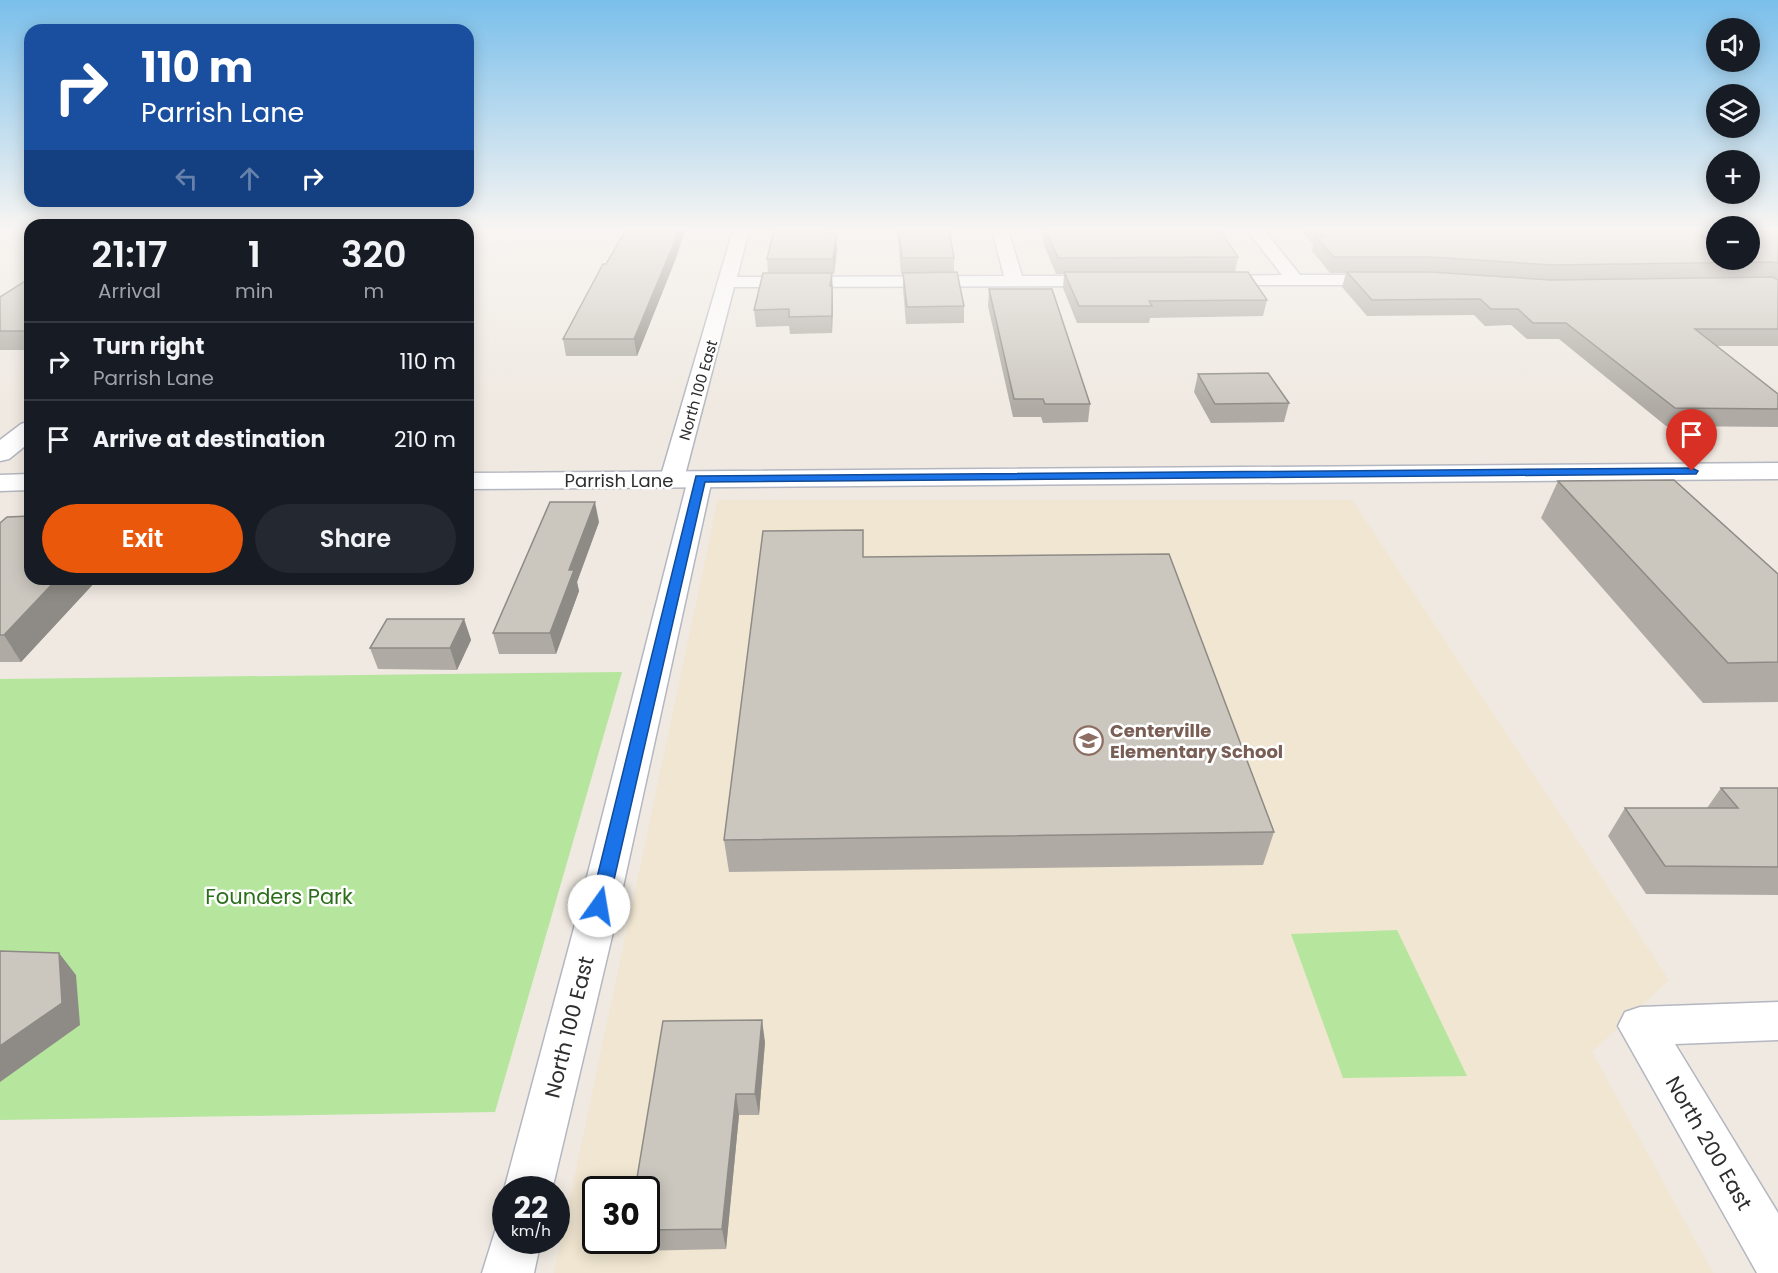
<!DOCTYPE html>
<html lang="en">
<head>
<meta charset="utf-8">
<style>
  body { margin:0; font-family:Poppins,sans-serif; background:#242831; color:#f1f3f6; height:100vh; display:flex; flex-direction:column; font-size:22px; white-space:nowrap }
  * { box-sizing:border-box; margin:0 }
  p { font-size:20px; color:#9ea1a6 }
  .icon { flex:none; width:33px; height:33px; fill:none; stroke:currentColor; stroke-width:2; stroke-linecap:round; stroke-linejoin:round }
  .map { position:relative; flex:1; overflow:hidden }
  .sheet { position:absolute; left:24px; top:219px; width:450px; height:366px; display:flex; flex-direction:column; background:#171b24; border-radius:18px; box-shadow:0 3px 15px #0003 }
  .sheet>* { flex:none }
  .top-card { position:absolute; left:24px; top:24px; width:450px; height:183px; border-radius:18px; box-shadow:0 3px 15px #0003; background:#1a4fa0; color:#fff; overflow:hidden }
  .tools { position:absolute; left:1706px; top:18px; display:grid; gap:12px }
  .tools a { display:grid; place-items:center; width:54px; height:54px; border-radius:50%; background:#171b24; box-shadow:0 3px 15px #0003; font-size:30px }
  .speed { position:absolute; left:492px; top:1176px; display:flex; gap:12px; font-size:30px; font-weight:700; text-align:center }
  .speed>* { display:grid; place-content:center; width:78px; height:78px; border-radius:50%; background:#171b24; box-shadow:0 3px 15px #0003; line-height:1 }
  .speed small { font-size:15px; font-weight:400 }
  .speed .limit { border:3px solid #111; border-radius:9px; background:#fff; color:#111 }
  .pin { position:absolute; display:grid; place-items:center; width:51px; height:51px; color:#fff; margin:-62px -26px; border-radius:50% 50% 50% 0; rotate:-45deg; box-shadow:0 0 6px #0007 }
  .pin .icon { rotate:45deg }
  .me { position:absolute; width:66px; margin:-33px; rotate:13deg; stroke-linejoin:round; filter:drop-shadow(0 0 4px #0008) }
  .turn { display:flex; align-items:center; gap:21px; height:126px; padding:0 18px; font-size:27px }
  .turn .icon { width:78px; height:78px; stroke-width:2.5 }
  .turn b { display:block; font-size:42px; line-height:51px }
  .lanes { display:flex; align-items:center; height:57px; padding:0 18px; background:#0003; justify-content:center; gap:30px; direction:ltr }
  .lanes .off { opacity:.35 }
  .eta { display:flex; justify-content:space-evenly; align-items:center; height:102px; text-align:center }
  .eta b { font-size:36px; font-weight:600; line-height:42px }
  .button { display:flex; gap:12px; margin-top:auto; padding:12px 18px }
  .button a { flex:1; height:69px; border-radius:36px; background:#ea580c; color:#fff; font-size:24px; font-weight:600; line-height:69px; text-align:center }
  .button a+a { background:#242831; color:#f1f3f6 }
  ul { padding:0; list-style:none }
  li { display:flex; align-items:center; gap:18px; height:78px; padding:0 18px; border-top:2px solid #363941 }
  li div { flex:1 }
  li b { display:block; font-size:22px }
  li em { font-style:normal }
  .map>svg:first-child { display:block }
</style>
</head>
<body>
<div class="map">
<svg width="1778" height="1273" viewBox="0 0 1778 1273">
  <rect width="100%" height="100%" fill="#efe9e1"/>
  <!-- education -->
  <path fill="#f0e6d1" fill-rule="evenodd" d="M718,500h634l317,480 -77,72 121,221h-1159zM596,1190h50v50h-50z"/>
  <!-- green -->
  <g fill="#b6e59e">
    <polygon points="622,672 495,1112 0,1120 0,679"/>
    <polygon points="1397,930 1467,1076 1343,1078 1291,934"/>
  </g>
  <g fill="none" stroke-linecap="round" stroke-linejoin="round">
    <defs>
      <g id="minor">
        <polygon points="733,230 749,230 737,277 1004,276 992,230 1008,230 1022,276 1103,276 1109,277 1112,281 1109,285 1103,286 734,287 684,479 681,484 672,486 663,484 660,479"/>
        <polygon points="1247,230 1264,230 1300,275 1385,275 1391,276 1394,280 1391,284 1385,285 1208,285 1205,281 1208,277 1214,276 1282,275"/>
        <polygon points="700,472 709,474 712,479 614,928 552,1190 506,1190 506,1194 504,1190 574,928 688,479 691,474"/>
        <polygon points="1778,1002 1778,1040 1675,1044 1778,1213 1778,1273 1757,1273 1618,1026 1625,1012 1640,1007"/>
        <polygon points="506,1219 506,1240 541,1240 534,1273 482,1273 498,1222"/>
      </g>
      <g id="tertiary">
        <polygon points="1778,463 1778,479 468,489 468,473"/>
        <polygon points="30,474 30,490 0,491 0,475"/>
      </g>
      <polygon id="secondary" points="30,421 30,442 9,459 0,461 0,440 21,424"/>
    </defs>
    <!-- minor casing -->
    <use href="#minor" stroke="#b4b7c1" stroke-width="3"/>
    <!-- tertiary casing -->
    <use href="#tertiary" stroke="#b4b7c1" stroke-width="3"/>
    <!-- secondary casing -->
    <use href="#secondary" stroke="#b4b7c1" stroke-width="3"/>
    <!-- minor -->
    <use href="#minor" fill="#fff" fill-rule="evenodd"/>
    <!-- tertiary -->
    <use href="#tertiary" fill="#fff" fill-rule="evenodd"/>
    <!-- secondary -->
    <use href="#secondary" fill="#fff" fill-rule="evenodd"/>
  </g>
  <!-- wall -->
  <g fill="#afaba4">
    <polygon points="626,230 685,230 676,258 637,356 566,356 563,339"/>
    <polygon points="828,230 828,234 837,249 834,274 832,274 833,302 832,333 790,334 789,326 756,327 754,310 768,273 767,259"/>
    <polygon points="897,230 949,230 954,258 954,273 964,306 964,323 906,324 903,289 903,274 901,274"/>
    <polygon points="1044,230 1214,230 1238,257 1235,272 1267,300 1263,316 1150,318 1149,323 1077,323 1063,288 1064,274 1056,274 1043,243"/>
    <polygon points="1301,230 1716,230 1716,260 1778,230 1778,346 1716,346 1778,394 1778,427 1666,426 1559,339 1527,339 1511,325 1485,326 1474,315 1367,316 1342,287 1346,273 1330,273 1312,251 1313,244"/>
    <polygon points="30,278 30,350 0,350 0,297"/>
    <polygon points="989,289 1090,404 1088,422 1043,423 1041,417 1013,417 988,306"/>
    <polygon points="1198,374 1289,403 1284,422 1211,423 1194,392"/>
    <polygon points="1558,481 1778,574 1778,702 1703,703 1541,518"/>
    <polygon points="599,522 577,582 579,591 556,654 499,654 493,633"/>
    <polygon points="0,523 30,579 380,579 378,582 97,580 21,662 0,662"/>
    <polygon points="863,530 863,557 1274,832 1263,865 729,872 724,840"/>
    <polygon points="464,619 471,640 457,670 378,669 370,648"/>
    <polygon points="1721,788 1778,788 1778,895 1646,894 1608,836 1625,808 1707,808"/>
    <polygon points="765,1042 759,1115 739,1115 726,1249 634,1251 631,1240 646,1240 646,1190"/>
  </g>
  <!-- shaded-wall -->
  <g fill="#8e8b86">
    <polygon points="678,230 685,230 676,258 637,356 634,339"/>
    <polygon points="836,234 837,249 834,274 833,259"/>
    <polygon points="832,273 833,302 832,333 830,286"/>
    <polygon points="595,502 599,522 577,582 579,591 556,654 550,633 569,570"/>
    <polygon points="57,579 96,579 97,580 21,662 4,635"/>
    <polygon points="464,619 471,640 457,670 450,648"/>
    <polygon points="59,953 76,975 80,1025 0,1082 0,1046"/>
    <polygon points="762,1020 765,1042 759,1115 755,1094"/>
    <polygon points="736,1094 739,1115 726,1249 722,1229"/>
  </g>
  <!-- building -->
  <g fill="#cbc7bf" stroke="#8e8b86" stroke-width="1.5">
    <polygon points="678,230 674,243 634,339 563,339 603,264 606,264 626,230"/>
    <polygon points="774,230 828,230 828,234 836,234 833,259 767,259"/>
    <polygon points="899,230 949,230 954,258 902,258"/>
    <polygon points="1046,230 1214,230 1215,231 1220,231 1238,257 1058,258"/>
    <polygon points="1319,230 1691,230 1716,246 1716,260 1749,260 1749,230 1778,230 1778,263 1772,262 1551,265 1430,257 1334,257 1315,236 1324,236"/>
    <polygon points="957,272 964,306 907,307 903,273"/>
    <polygon points="1064,272 1248,272 1267,300 1149,301 1152,306 1079,306"/>
    <polygon points="1347,272 1430,272 1551,280 1773,277 1778,280 1778,329 1695,329 1778,394 1778,409 1675,408 1566,323 1533,323 1518,309 1491,309 1480,299 1372,300"/>
    <polygon points="763,273 832,273 830,286 832,286 832,316 789,317 789,309 754,310"/>
    <polygon points="30,278 30,331 0,331 0,297"/>
    <polygon points="989,289 1052,289 1090,404 1045,404 1043,399 1014,399"/>
    <polygon points="1268,373 1289,403 1215,404 1198,374"/>
    <polygon points="1674,480 1778,574 1778,662 1728,663 1558,481"/>
    <polygon points="550,502 595,502 569,570 574,570 550,633 493,633"/>
    <polygon points="30,516 30,579 57,579 4,635 0,635 0,523 7,517"/>
    <polygon points="863,530 863,557 1169,554 1274,832 724,840 763,531"/>
    <polygon points="387,619 464,619 450,648 370,648"/>
    <polygon points="1721,788 1778,788 1778,867 1665,866 1625,808 1738,808"/>
    <polygon points="0,951 59,953 62,1003 0,1046"/>
    <polygon points="762,1020 755,1094 736,1094 722,1229 646,1230 646,1190 635,1190 663,1021"/>
  </g>
  <!-- sky -->
  <linearGradient id="sky" x2="0" y2="1"><stop stop-color="#7abfeb"/><stop offset="0.56" stop-color="#f8f5f2"/><stop offset="1" stop-color="#f8f5f2" stop-opacity="0"/></linearGradient>
  <rect width="1778" height="409" fill="url(#sky)"/>
  <!-- route -->
  <polygon fill="#1a73e8" stroke="#114b97" stroke-width="1.5" points="1692,468 1698,471 1696,474 705,482 608,906 605,912 599,914 592,912 590,906 696,476"/>
  <!-- icons -->
  <defs>
    <symbol id="school-ring" viewBox="-11 -11 22 22"><circle r="9.5" fill="#fff" stroke="#8d6e63" stroke-width="1.5"/><path d="M0-5L7-2L0 1L-7-2ZM-4 1L0 2.5L4 1V4Q0 6-4 4Z" fill="#8d6e63"/></symbol>
  </defs>
  <g fill-rule="evenodd">
    <use href="#school-ring" x="1072" y="724" width="33" height="33"/>
  </g>
  <g text-anchor="middle" dominant-baseline="central" stroke-width="5" stroke-linejoin="round" paint-order="stroke">
    <!-- far-street labels -->
    <g font-size="15" fill="#2e2e2e" stroke="#fff">
      <text transform="translate(698 390) rotate(-74)">North 100 East</text>
    </g>
    <!-- street labels -->
    <g font-size="18" fill="#2e2e2e" stroke="#fff">
      <text x="619" y="480">Parrish Lane</text>
    </g>
    <!-- education labels -->
    <g font-size="18" font-weight="bold" fill="#785e54" stroke="#fff" text-anchor="start">
      <text x="1110" y="730">Centerville<tspan x="1110" dy="21">Elementary School</tspan></text>
    </g>
    <!-- near-park labels -->
    <g font-size="21" fill="#2c6e1b" stroke="#fff">
      <text x="279" y="896">Founders Park</text>
    </g>
    <!-- near-street labels -->
    <g font-size="21" fill="#2e2e2e" stroke="#fff">
      <text transform="translate(569 1027) rotate(-76)">North 100 East</text>
      <text transform="translate(1709 1143) rotate(60)">North 200 East</text>
    </g>
  </g>
</svg>
<div class="tools">
<a><svg class="icon" aria-label="sound" viewBox="0 0 24 24"><path d="M4 9h4l5-4v14l-5-4H4zM17 9q2 3 0 6"/></svg></a>
<a><svg class="icon" aria-label="layers" viewBox="0 0 24 24"><path d="M12 4l9 5-9 5-9-5zM3 14l9 5 9-5"/></svg></a>
<a>+</a>
<a>−</a>
</div>
<div class="speed"><div>22<small>km/h</small></div><div class="limit">30</div></div>
<div class="pin" style="left:1692px;top:471px;background:#d93025"><svg class="icon" aria-label="arrive" viewBox="0 0 24 24"><path d="M6 21V4h12l-3 4 3 4H6"/></svg></div>
<svg class="me" style="left:599px;top:906px" viewBox="-20 -20 40 40"><circle r="19" fill="#fff"/><path d="M0-13L10 11 0 6-10 11z" fill="#1a73e8"/></svg>
<div class="top-card">
<div class="turn"><svg class="icon" aria-label="right" viewBox="0 0 24 24"><path d="M7 20v-9h11M14 6l5 5-5 5"/></svg><div><b>110 m</b>Parrish Lane</div></div>
<div class="lanes"><svg class="icon off" aria-label="left" viewBox="0 0 24 24"><path d="M17 20v-9H6M10 6l-5 5 5 5"/></svg><svg class="icon off" aria-label="ahead" viewBox="0 0 24 24"><path d="M12 20V5M6 11l6-6 6 6"/></svg><svg class="icon" aria-label="right" viewBox="0 0 24 24"><path d="M7 20v-9h11M14 6l5 5-5 5"/></svg></div>
</div>
<section class="sheet">
<div class="eta">
<div><b>21:17</b><p>Arrival</p></div>
<div><b>1</b><p>min</p></div>
<div><b>320</b><p>m</p></div>
</div>
<ul>
<li><svg class="icon" aria-label="right" viewBox="0 0 24 24"><path d="M7 20v-9h11M14 6l5 5-5 5"/></svg><div><b>Turn right</b><p>Parrish Lane</p></div><em>110 m</em></li>
<li><svg class="icon" aria-label="arrive" viewBox="0 0 24 24"><path d="M6 21V4h12l-3 4 3 4H6"/></svg><div><b>Arrive at destination</b></div><em>210 m</em></li>
</ul>
<div class="button"><a>Exit</a><a>Share</a></div>
</section>
</div>
</body>
</html>
